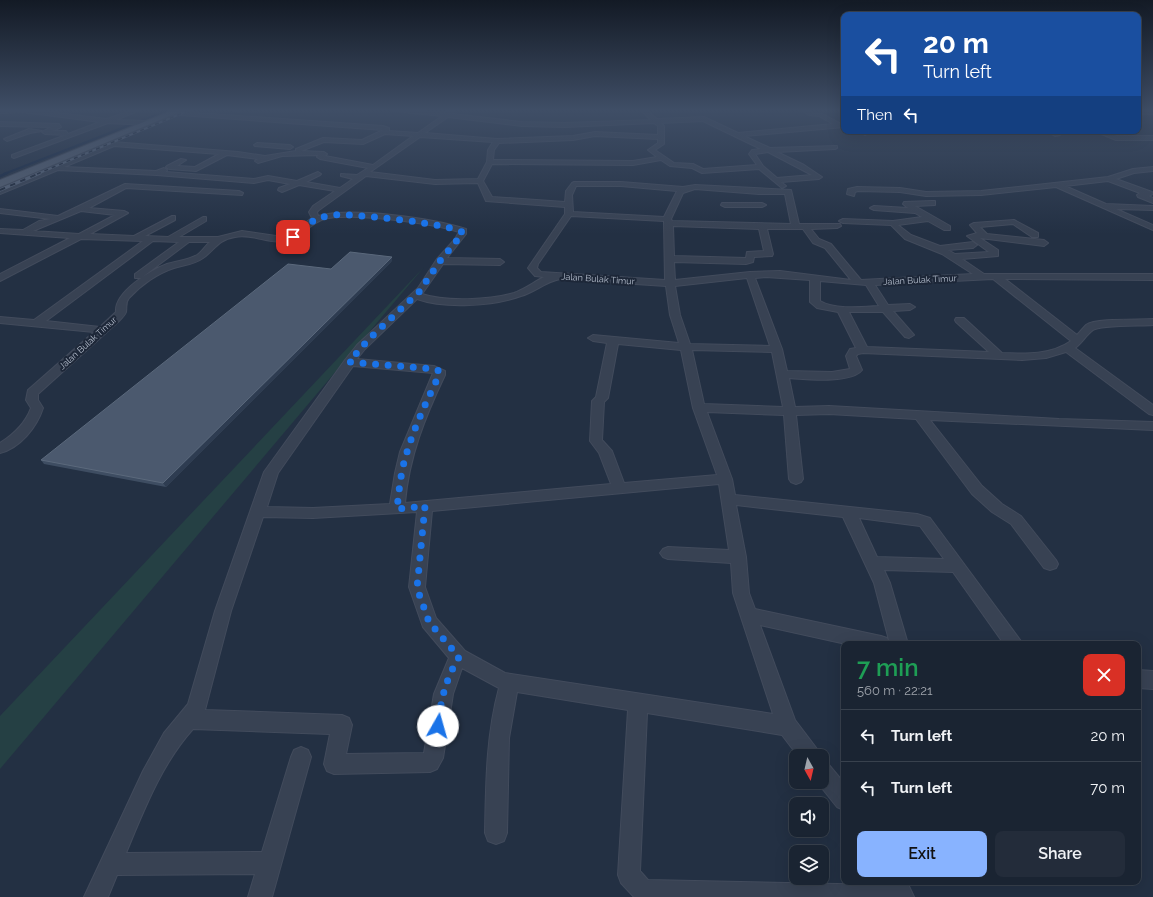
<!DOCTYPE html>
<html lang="en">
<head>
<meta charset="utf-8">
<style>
  body { margin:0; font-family:Raleway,sans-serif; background:#232c3a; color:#f1f3f6; height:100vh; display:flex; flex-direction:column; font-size:15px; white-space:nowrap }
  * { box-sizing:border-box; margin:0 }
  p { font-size:13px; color:#9fa4ac }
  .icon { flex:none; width:22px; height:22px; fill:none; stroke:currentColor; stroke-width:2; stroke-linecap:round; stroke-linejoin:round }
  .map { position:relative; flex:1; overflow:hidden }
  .panel { position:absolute; left:841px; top:641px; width:300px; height:244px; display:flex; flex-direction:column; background:#1a2432; border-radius:8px; box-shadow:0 4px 16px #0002,0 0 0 1px #38414d }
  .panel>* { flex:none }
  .top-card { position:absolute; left:841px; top:12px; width:300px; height:122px; border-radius:8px; box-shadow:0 4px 16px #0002,0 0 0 1px #38414d; background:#1a4fa0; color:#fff; overflow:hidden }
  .needle { width:26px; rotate:172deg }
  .fabs { position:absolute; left:789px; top:749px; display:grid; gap:8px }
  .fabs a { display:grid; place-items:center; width:40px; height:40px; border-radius:8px; background:#1a2432; box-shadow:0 4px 16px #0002,0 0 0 1px #38414d; font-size:20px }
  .pin { position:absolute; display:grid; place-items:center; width:34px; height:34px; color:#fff; margin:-17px; border-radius:8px; box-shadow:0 2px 6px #0006 }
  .me { position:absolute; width:44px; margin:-22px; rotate:7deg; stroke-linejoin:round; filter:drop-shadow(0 0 3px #0008) }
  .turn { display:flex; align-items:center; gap:14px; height:84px; padding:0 16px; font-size:18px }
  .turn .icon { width:52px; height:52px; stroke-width:2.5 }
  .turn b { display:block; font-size:28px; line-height:34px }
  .then { display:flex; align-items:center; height:38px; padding:0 16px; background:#0003; gap:8px; font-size:15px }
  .round { display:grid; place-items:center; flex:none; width:42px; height:42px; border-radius:8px; background:#232c3a }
  .headline { display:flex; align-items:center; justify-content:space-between; height:68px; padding:0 16px }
  h1 { font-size:24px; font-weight:600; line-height:30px; color:#1e9e55 }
  .primary-button { display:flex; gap:8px; margin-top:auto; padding:8px 16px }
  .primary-button a { flex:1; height:46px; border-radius:8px; background:#88b3ff; color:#111; font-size:16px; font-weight:600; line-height:46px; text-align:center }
  .primary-button a+a { background:#232c3a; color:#f1f3f6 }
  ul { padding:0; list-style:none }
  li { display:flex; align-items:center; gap:12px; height:52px; padding:0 16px; border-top:1px solid #38414d }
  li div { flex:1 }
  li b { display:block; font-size:15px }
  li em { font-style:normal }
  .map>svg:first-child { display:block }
</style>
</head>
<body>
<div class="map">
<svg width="1153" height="897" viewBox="0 0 1153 897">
  <rect width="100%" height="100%" fill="#233043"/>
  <!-- green -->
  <polygon fill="#254044" points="424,267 0,769 0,716"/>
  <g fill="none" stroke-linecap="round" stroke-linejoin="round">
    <!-- stream-far1 -->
    <polyline stroke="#152743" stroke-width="2" points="4,174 171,109"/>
    <!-- stream -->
    <polyline stroke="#152743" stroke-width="2.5" points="0,176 7,173"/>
    <defs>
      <g id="street">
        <polygon points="0,109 24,109 107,119 136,109 142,109 116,120 147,121 150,123 147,125 108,123 14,158 12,157 12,155 66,135 45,134 42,132 51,127 0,126 0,122 59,124 61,127 53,131 66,131 68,134 100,122 23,112 0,113"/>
        <polygon points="229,109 241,110 238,112"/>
        <path d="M392,109l53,4 6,-3 3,2 -2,2 70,8 43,1 86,-3 -10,-10 4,-1 12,10 47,-2 34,16 95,-9 -14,-8 -10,-1 -9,-6h6l6,4 10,1 19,10 3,-1v4l-100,9 26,12 67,-2v2l-2,1 -58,3 27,13 18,12 -3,2 -38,3 5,4 -4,2 -23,-19 -57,4 -10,-5 -22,-2 -9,-6 -28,5 -141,-1 -9,17 9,16 73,5 1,-11 6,-8 2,-1h47l62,5 12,-2 96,5 8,34h41l1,2 -4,2 -26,1 8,10 12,5 30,36 112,-6 -31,-20 -37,-15 -14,-14 -48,-2 -4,-2 4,-2 50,2 29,-4 -7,-4 -41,-3 -4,-2 4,-2 34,2 -5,-4 1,-2 28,-1h3v4l-20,1 35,20v4h-6l-16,-9 -30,4 13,10 29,11 33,-4 4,3 -4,3 -25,2 7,4 34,-2 -22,-16 10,-3 -7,-8 4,-2 40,-3 24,13v4h-6l-19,-13 -33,3 7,7 57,6 4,3 -4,3 -64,-8 18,12v6l-36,3 22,15h169v6l-148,-1 72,56c3,-3 6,-7 9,-10 9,-7 53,-5 67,-6v6c-11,1 -53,0 -60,5 -7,5 -11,13 -18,18l78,57v10l-4,-1 -83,-62 -20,6 -24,2 -159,-7 -5,1 -2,2 6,14c-11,14 -57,9 -73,8l6,29 34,-1 230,13 94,3v8l-223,-10 52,66 20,18 19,12 35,44 2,4 -2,4 -6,2 -6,-2 -33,-44 -19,-12 -20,-18 -56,-75 -87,-5 -33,1 7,64 -2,3 -5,2 -5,-2 -2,-3 -5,-64 -77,-3 25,67 3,16 182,19 13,4 93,126h-19l-51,-72 -69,-2 6,13 18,61h-18l-16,-61 -31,-66 -107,-12 10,52 3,36 6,16 126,27 6,2 3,6h-44l-86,-19 35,95 22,29 3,7h-22l-16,-21 -135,-22 -7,158 8,9 238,5 -1,-3h22l7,15h-280l-13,-14 -3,-8 10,-165 -111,-18 -8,46 -2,95 -3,8 -8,3 -8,-3 -3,-8c1,-49 1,-97 14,-145l-37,-20 -9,26 -10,64 -6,11 -7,3 -96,2 -7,-3 -3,-7 6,-30 -137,-5c-31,34 -49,81 -67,124l136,-1 29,-95 3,-7 7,-3 7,3 3,7 -39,140h-24l7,-23 -138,1 -9,22h-24l59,-126 21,-38 24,-29 27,-93 49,-139 81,-112 12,-15 61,-57 19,-29 18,-20 4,-7c-26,-9 -110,-20 -135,-13 -14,4 -23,19 -36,22 -18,4 -35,-8 -53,-4 -18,3 -20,13 -32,21 -8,6 -19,7 -29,10 -16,5 -33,17 -45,30 -4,5 -2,8 -3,14 -1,3 -5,7 -7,9l-81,73v6l5,8c-6,19 -23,40 -43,45v-10c14,-9 25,-19 31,-35l-5,-8 2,-10 66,-58 -94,-9v-6l34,3 109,-79 -62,-2 -81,42v-7l70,-36 -70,-5v-4l23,1 16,-9 12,-2 -51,-6v-4l58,7 67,-32 114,7 4,2 -1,2 -116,-7 -37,20 35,3 4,2 -38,21 44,2 38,-20h3v4l-30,16 23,1 35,-20h3v4l-27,16h39l24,-6 41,6 7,-3 22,-16 -3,-6 4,-6 22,-15 -36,-6 -17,7 -4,-2 1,-2 11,-4 -22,-4 -14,3 -97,-8 -99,-5 -58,24v-5l113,-47 125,10 27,4 31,-5v-2l27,-11 39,2 21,-10 -203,-15 2,-3 201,14 6,2v3l29,2 24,-17 -48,-5zM448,117l74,9 43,1 89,-4 4,3v9l-63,-3 -22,4 -76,3 -72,-6zM703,121l58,28 -9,1 -3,4 8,11 -54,4 -10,-5 -19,-1 -19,-13 9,-6v-18l-3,-3zM385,134l28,2 -40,29 -48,-9 2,-2 -3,-2 -23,-1 23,-9 39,2zM595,136l63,3v4l-10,7 9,7 -24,4 -140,-1 1,-10 5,-7 74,-3zM420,137l73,5 -5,8 -1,12 -9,17 -43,1 -65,-8zM114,146l105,8 -24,13 -18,-1 9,-6 -5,-1 -14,7 -1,1 3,2 27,2 31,-16 31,4 -3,2 3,2 24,-7 36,-1 -1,2 3,2 48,9 -11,7 -16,-1v2l12,3 -13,9 -34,-6 14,-7 1,-1 -3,-2 -21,9 -29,-5 -14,3 -88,-7 1,-2 -3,-2 -8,3 -92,-4zM768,152l44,23 -35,3 -14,-12 -8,-12zM366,176l69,8 43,-1 8,18 79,6v7l-37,54 7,8 9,1c-10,5 -19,12 -30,16 -23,7 -69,9 -92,1l21,-30 57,1 4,-3 -4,-3 -53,-1 19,-24v-5c-34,-11 -114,-22 -148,-13l-1,-4 2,-2zM576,186h45l56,5 -13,26 -91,-5 -1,-17zM695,189l64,5h26l6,30 -119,-3 -1,-2 12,-26zM81,211l34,4 -36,19 -46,-3zM571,216l93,5 1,59 -124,-8 -4,-4 1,-4zM673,226l86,3 5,22 -17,1 -1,6 -72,-2zM767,229h36l10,14 12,5 26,32 -71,-9 -30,1 -75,8 -1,-18 72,2 7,-2 1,-5 18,-1 1,-2zM153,241l26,1 -44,32v4h6l48,-36h21c-5,4 -8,10 -13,13 -9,5 -20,6 -30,9 -16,6 -53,28 -51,48l-16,15 -54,-6zM766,277l44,3v22l7,6 21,4 18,36 -6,1 -4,7 4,13 -18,3 -45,-1 -5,-22 -27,-71zM747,278l23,68 -80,-2 -10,-29 -5,-29zM560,279l106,7 4,29 9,28 -86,-8 -5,3 5,3 14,2 -11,54 -4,4 -2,40 9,12 12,31 -206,19c4,-46 20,-86 40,-128v-4l-11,-5 -77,-7 8,-10 52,-50c28,10 77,7 104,-3 14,-4 24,-14 39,-17zM993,279l78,62c-20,14 -45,13 -69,12l-38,-35h-8l-1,2 1,2 33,30 -122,-5 -18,-35h34l22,25 4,1 5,-3 -21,-24 17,-1 5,-3 -5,-3 -22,1 -13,-20zM820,281l46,4 13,21c-17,1 -44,4 -59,-5zM618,344l63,6 12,58 24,67 -93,8 -12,-32 -10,-11 2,-38 4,-4zM692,350l80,2 11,55 -79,-3zM353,366l80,7 -33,79 -5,21 -5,31 -77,4 -46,-1 11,-34zM719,484l10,66 -61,-3 -5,2 -3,4 3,4 5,2 63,4 2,30 40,121 -268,-41 -40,-22 -29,-33 -11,-31 7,-76zM417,512l-8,75 14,40 26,31 -15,36 -10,59 -78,1 6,-29 -3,-7 -7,-3 -137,-5 26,-99 32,-94 50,1zM859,518l61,8 24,33 -67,-2z"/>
        <rect x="1138" y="110" width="15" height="4"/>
        <polygon points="29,129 42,131 30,133 7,141 4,139"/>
        <polygon points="859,131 866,131 868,133 865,135"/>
        <polygon points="883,131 890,131 891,132 888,134"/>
        <polygon points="1046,131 1054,131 1060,135 1055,136"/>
        <polygon points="1094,131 1102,131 1117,136 1153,136 1153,140 1116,140"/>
        <polygon points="257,143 290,145 293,147 290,149 255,146 254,145"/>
        <polygon points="1153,167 1153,171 1134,173 1116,179 1152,192 1153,194 1149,196 1153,198 1153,203 1138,197 1137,195 1140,193 1108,181 1065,186 1106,204 1153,206 1153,210 1116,209 1153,225 1153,230 1056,187 981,195 926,196 900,192 858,191 855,192 854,196 847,194 848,189 857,187 900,188 926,192 981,191 1108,177 1133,169"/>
        <polygon points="722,203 762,203 766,205 762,207 725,207 721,205"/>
        <polygon points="1138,670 1153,671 1153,689 1138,688"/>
        <polygon points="822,762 829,765 844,783 844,810 837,807 817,782 822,782"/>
      </g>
      <polygon id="primary" points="176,109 186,109 0,187 0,180"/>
    </defs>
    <!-- street casing -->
    <use href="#street" stroke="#424b5c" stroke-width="2"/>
    <!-- primary casing -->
    <use href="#primary" stroke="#424b5c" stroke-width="2"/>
    <!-- street -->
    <use href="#street" fill="#384253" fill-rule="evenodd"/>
    <!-- primary -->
    <use href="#primary" fill="#566173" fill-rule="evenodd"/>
    <defs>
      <polyline id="rail-far1" points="37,174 192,109"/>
      <polyline id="rail" points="0,190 40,173"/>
    </defs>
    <!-- rail-far1 casing -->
    <use href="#rail-far1" stroke="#5a667a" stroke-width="2"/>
    <!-- rail casing -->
    <use href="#rail" stroke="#5a667a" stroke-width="3"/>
    <!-- rail-far1 -->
    <use href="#rail-far1" stroke="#1d2738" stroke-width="1.5" stroke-dasharray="4" stroke-linecap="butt"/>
    <!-- rail -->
    <use href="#rail" stroke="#1d2738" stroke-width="2" stroke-dasharray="5.5" stroke-linecap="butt"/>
  </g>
  <!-- wall -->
  <polygon fill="#3e4d62" points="392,261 166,487 44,464 41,460"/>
  <!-- shaded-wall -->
  <polygon fill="#2e3c51" points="392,257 392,261 166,487 163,483"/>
  <!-- building -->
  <polygon fill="#4b596e" stroke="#5b697c" points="350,252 392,257 163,483 41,460 288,264 331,269"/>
  <!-- sky -->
  <linearGradient id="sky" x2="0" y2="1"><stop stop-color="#131a25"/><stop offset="0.47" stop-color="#3f4e66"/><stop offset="1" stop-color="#3f4e66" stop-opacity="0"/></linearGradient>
  <rect width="1153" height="234" fill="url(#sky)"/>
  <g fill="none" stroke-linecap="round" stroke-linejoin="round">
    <!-- route -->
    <path stroke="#1a73e8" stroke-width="7" stroke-dasharray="0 12.6" d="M293,237c12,-12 23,-20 40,-22 16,-2 122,9 130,18l-23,28 -21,31 -50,47 -20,23 85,7 5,2v4c-12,26 -24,50 -32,77 -6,18 -8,38 -10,57l28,-3 -8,82 12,34 30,35c-14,24 -18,42 -21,69"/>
  </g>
  <g text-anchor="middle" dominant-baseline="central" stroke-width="4" stroke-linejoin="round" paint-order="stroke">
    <!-- far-street labels -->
    <g font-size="9" fill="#b5becd" stroke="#1d2738">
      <text transform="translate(598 279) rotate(4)">Jalan Bulak Timur</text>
      <text transform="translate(920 280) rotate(-3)">Jalan Bulak Timur</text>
      <text transform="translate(88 343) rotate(-42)">Jalan Bulak Timur</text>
    </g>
  </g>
</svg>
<div class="fabs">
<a><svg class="needle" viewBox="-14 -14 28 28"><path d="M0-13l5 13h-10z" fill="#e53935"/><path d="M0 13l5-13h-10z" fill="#9fa4ac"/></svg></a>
<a><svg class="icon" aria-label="sound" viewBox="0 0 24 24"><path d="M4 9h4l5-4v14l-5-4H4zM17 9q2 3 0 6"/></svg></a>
<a><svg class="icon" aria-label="layers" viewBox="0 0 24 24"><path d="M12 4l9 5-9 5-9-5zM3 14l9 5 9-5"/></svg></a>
</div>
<div class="pin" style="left:293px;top:237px;background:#d93025"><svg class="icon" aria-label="arrive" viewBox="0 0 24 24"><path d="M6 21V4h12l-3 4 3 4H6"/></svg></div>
<svg class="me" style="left:438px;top:726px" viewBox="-20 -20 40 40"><circle r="19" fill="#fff"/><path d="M0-13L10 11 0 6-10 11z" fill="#1a73e8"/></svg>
<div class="top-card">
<div class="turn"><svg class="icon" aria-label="left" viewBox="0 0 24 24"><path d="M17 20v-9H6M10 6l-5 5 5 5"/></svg><div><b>20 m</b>Turn left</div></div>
<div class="then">Then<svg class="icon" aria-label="left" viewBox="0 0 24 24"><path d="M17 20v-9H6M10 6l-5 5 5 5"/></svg></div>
</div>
<section class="panel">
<div class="headline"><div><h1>7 min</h1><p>560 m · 22:21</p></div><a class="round" style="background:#d93025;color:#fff"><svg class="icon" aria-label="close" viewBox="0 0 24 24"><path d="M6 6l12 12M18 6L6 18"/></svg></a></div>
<ul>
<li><svg class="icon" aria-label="left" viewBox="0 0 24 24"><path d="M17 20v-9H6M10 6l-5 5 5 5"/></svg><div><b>Turn left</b></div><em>20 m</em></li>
<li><svg class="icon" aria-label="left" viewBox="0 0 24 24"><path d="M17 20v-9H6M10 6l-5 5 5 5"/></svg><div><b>Turn left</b></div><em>70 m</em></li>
</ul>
<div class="primary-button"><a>Exit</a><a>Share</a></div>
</section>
</div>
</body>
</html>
